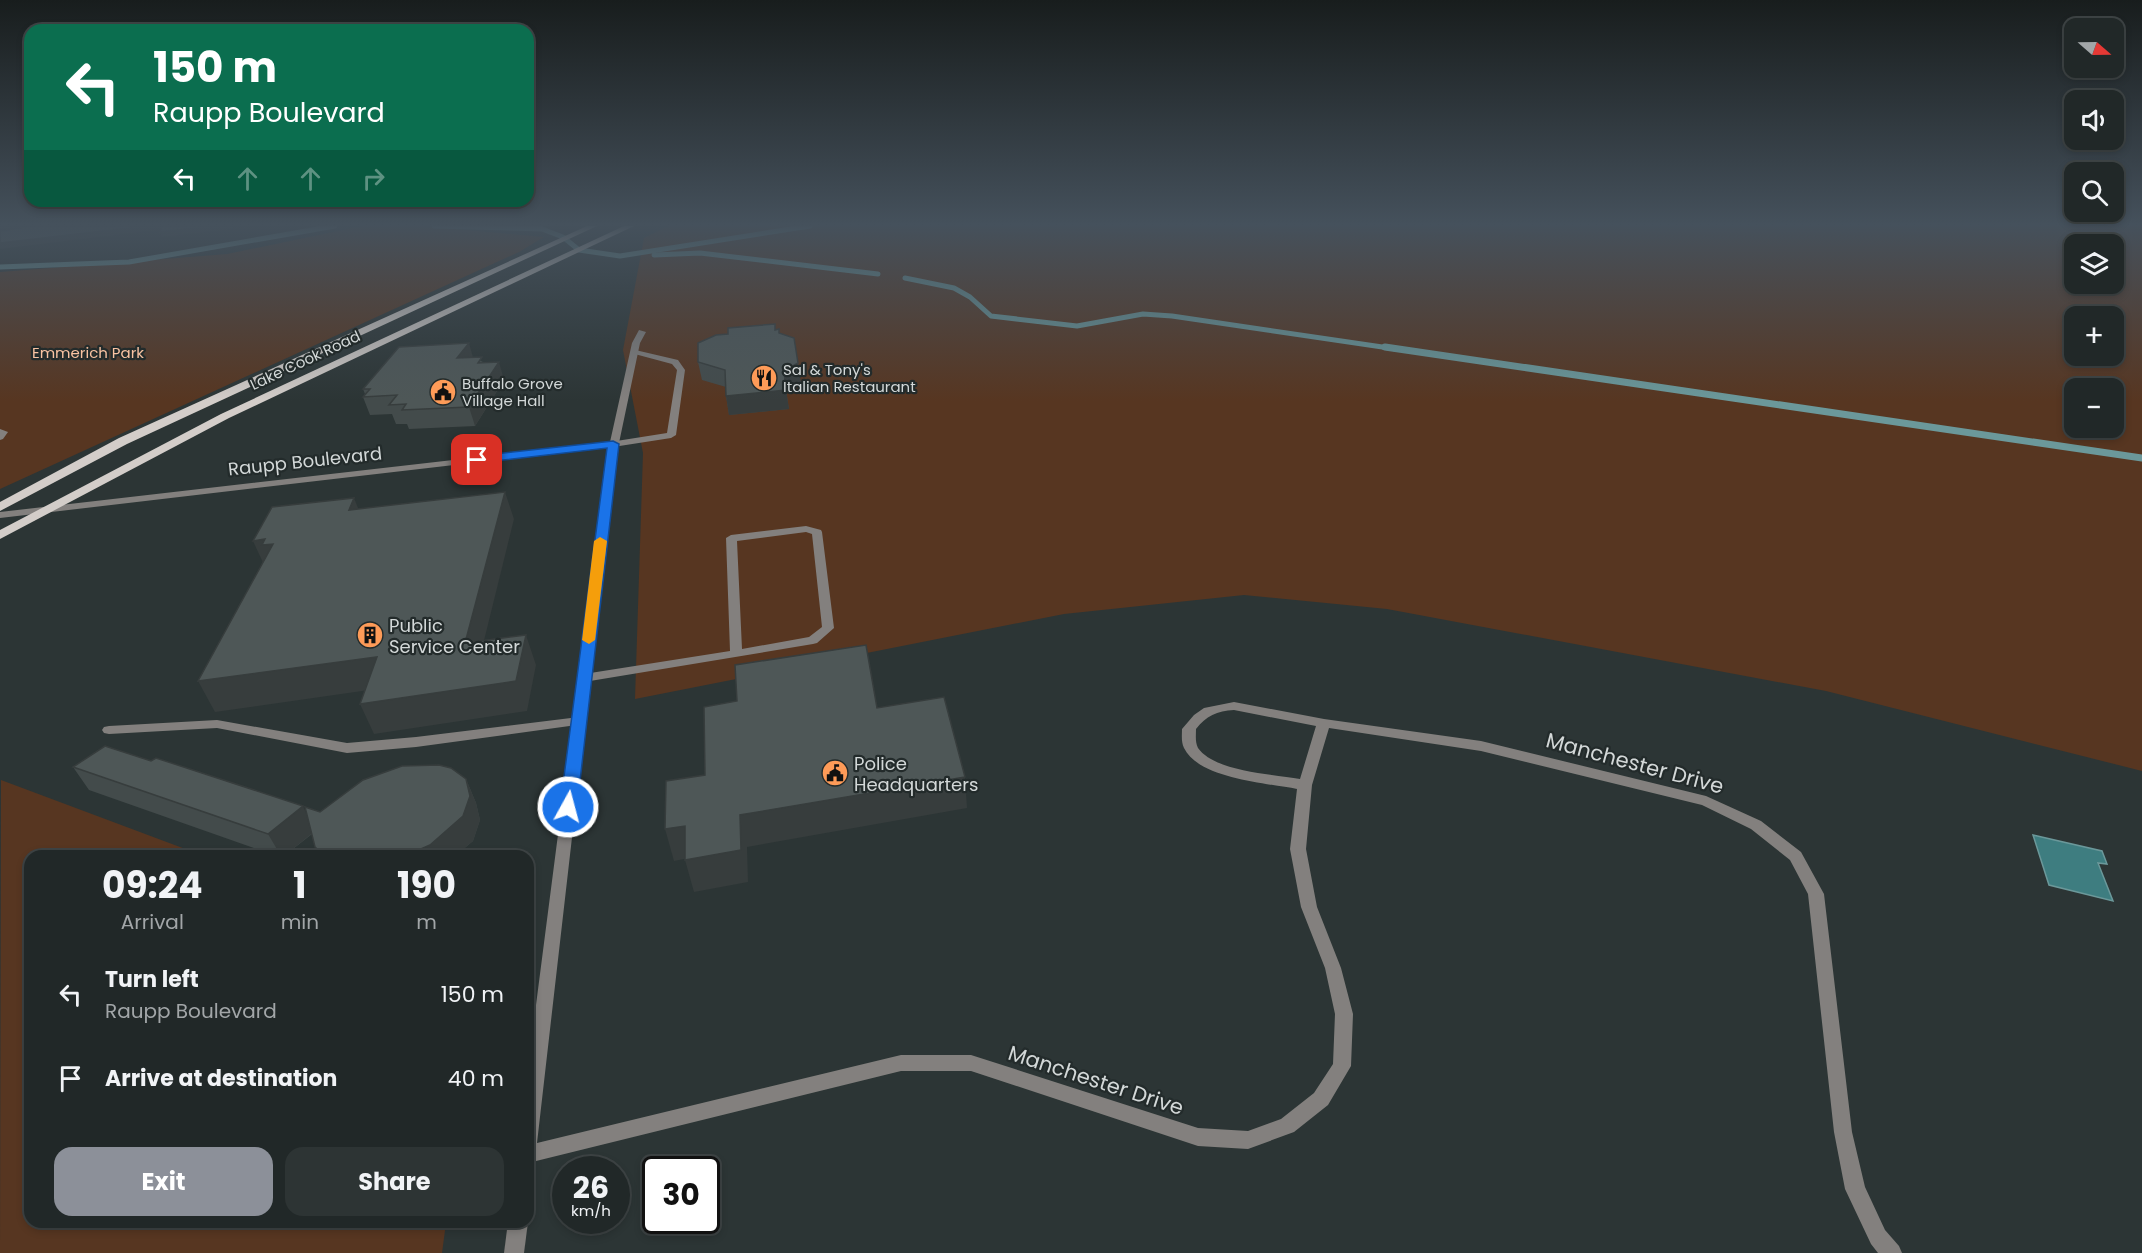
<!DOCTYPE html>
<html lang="en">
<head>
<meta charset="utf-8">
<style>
  body { margin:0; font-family:Poppins,sans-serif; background:#2d3434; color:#f1f3f6; height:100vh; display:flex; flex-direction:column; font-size:22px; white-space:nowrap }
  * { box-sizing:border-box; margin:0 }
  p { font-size:20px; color:#a2a6a8 }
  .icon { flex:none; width:33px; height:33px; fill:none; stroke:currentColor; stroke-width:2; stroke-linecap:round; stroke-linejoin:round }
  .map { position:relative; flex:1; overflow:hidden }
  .panel { position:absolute; left:24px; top:850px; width:510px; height:378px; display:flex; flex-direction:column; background:#212828; border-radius:18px; box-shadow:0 3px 9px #0003,0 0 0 2px #3e4445 }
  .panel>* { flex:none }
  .guide { position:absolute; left:24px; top:24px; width:510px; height:183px; border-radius:18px; box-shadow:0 3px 9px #0003,0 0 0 2px #3e4445; background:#0b6e4f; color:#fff; overflow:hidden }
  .needle { width:39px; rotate:110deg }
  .tools { position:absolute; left:2064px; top:18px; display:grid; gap:12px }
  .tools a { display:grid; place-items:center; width:60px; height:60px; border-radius:12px; background:#212828; box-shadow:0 3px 9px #0003,0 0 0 2px #3e4445; font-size:30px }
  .speed { position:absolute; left:552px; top:1156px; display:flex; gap:12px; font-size:30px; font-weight:700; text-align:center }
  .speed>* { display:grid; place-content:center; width:78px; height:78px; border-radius:50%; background:#212828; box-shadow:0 3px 9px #0003,0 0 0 2px #3e4445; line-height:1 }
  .speed small { font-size:15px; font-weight:400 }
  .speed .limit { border:3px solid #111; border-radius:9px; background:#fff; color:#111 }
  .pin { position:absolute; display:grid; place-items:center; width:51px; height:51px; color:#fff; margin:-26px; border-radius:12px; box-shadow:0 3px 9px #0006 }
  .me { position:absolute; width:66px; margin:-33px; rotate:7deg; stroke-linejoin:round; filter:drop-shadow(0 0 4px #0008) }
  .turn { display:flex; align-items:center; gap:21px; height:126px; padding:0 30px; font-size:27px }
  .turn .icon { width:78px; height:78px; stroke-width:2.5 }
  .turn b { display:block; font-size:42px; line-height:51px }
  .lanes { display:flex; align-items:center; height:57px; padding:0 30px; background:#0003; justify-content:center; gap:30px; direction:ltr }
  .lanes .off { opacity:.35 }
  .eta { display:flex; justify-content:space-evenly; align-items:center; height:102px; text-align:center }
  .eta b { font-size:36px; font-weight:700; line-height:42px }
  .cta { display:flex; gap:12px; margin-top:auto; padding:12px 30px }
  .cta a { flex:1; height:69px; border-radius:18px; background:#8c9099; color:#fff; font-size:24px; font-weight:700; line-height:69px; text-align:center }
  .cta a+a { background:#2d3434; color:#f1f3f6 }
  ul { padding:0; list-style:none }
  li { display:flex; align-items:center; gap:18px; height:84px; padding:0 30px }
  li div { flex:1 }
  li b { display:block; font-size:22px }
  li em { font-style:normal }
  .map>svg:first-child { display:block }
</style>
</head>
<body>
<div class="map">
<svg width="2142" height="1253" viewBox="0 0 2142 1253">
  <rect width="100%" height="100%" fill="#2c3535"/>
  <!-- green -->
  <g fill="#573621" fill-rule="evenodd">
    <polygon points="362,226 424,226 544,237 519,252 0,489 0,272 227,254"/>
    <path d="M668,226h1474v545l-316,-80 -439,-82 -143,-14 -180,19 -429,85 8,-246 -20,-103 21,-112zM2074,244h40v40h-40zM2074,316h40v40h-40zM2074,388h40v40h-40z"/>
    <polygon points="1,780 204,856 30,856 30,1222 446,1223 442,1253 0,1253"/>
  </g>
  <!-- water -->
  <polygon fill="#3e7d80" stroke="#6b989a" stroke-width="1.5" points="2033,835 2102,851 2107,864 2098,863 2113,901 2049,885"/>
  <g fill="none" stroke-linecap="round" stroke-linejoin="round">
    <!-- stream-far1 -->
    <g stroke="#6b989a" stroke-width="5">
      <polyline points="434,226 542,229 563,237 579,250 620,256 810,226"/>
      <polyline points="654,255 700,253 878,274"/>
      <polyline points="0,267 129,262 335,226"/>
      <polyline points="905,278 954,288 970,297 991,316 1077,326 1143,314 1172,316 1396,349"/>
    </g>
    <!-- stream -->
    <polyline stroke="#6b989a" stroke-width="7" points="1385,347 2142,458"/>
    <!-- service -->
    <g fill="#83807e" fill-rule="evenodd">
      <polygon points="631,349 678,360 685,370 676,435 671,438 613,447 610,446 610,442 667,433 677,370 672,364 631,353"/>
      <polygon points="0,429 8,432 3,439 0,440"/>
      <path d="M806,526l15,4 1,2 12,96 -17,15 -4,1 -229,38 -4,-1 -2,-3 6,-4 146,-23 -4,-113 5,-3zM806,532l6,2 10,93 -13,10 -67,12 -5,-108z"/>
      <polygon points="579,717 584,718 586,721 584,724 416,747 347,753 217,728 109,734 104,733 102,730 104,727 109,726 217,720 347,743 416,737"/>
    </g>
    <!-- minor -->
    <g fill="#83807e" fill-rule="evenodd">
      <path d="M639,330l7,2 -6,11 -25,119 -78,681 364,-88h70l227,73 50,3 33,-12 33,-26 19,-29 2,-50 -10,-46 -24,-61 -11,-58 7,-60c-30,-6 -98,-10 -113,-41 -3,-6 -2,-13 -2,-19l12,-14 10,-7 30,-6 90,17 157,22 225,55 55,25 40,31 23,42 28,238 13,55 20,43 14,16 3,7h-24l-7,-9 -26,-55 -11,-57 -26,-238 -18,-34 -39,-31 -49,-24 -221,-54 -152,-23 -17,57 -6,64 11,58 24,61 12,46 -2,52 -23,39 -34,27 -46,17 -50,-3 -227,-75h-70l-373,92v-96l80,-620 -608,71v-6l610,-70 22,-99zM1234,710l82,16 -16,53c-27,-5 -85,-7 -102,-31 -3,-6 -2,-12 -2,-19 10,-13 21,-18 38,-19z"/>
      <polygon points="508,1222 528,1222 524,1253 504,1253"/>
    </g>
    <!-- primary -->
    <g fill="#d3cdc9" fill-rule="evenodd">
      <polygon points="587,226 597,226 127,444 0,511 0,502 119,438"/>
      <polygon points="624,226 634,226 229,418 0,539 0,530 221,414"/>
    </g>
  </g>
  <!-- wall -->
  <g fill="#434b4b">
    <polygon points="776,329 779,333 801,382 786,390 789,409 729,415 726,396 726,387 702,380 698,362"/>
    <polygon points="473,357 483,362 504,380 475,426 409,429 407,424 396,424 392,414 370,415 363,397 365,394 363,389"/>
    <polygon points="73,767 307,814 466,779 476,803 480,820 473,841 455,856 320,856 315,847 312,834 284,856 277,856 89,790"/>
  </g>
  <!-- shaded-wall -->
  <g fill="#373d3d">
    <polygon points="0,226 31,226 0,229"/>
    <polygon points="146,226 164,226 165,229 0,249 0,243"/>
    <polygon points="211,226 233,226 232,229 162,237 160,232"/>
    <polygon points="469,343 474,361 457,358"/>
    <polygon points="499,362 504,380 475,426 469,407"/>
    <polygon points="798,363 801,382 786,390 789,409 729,415 726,396"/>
    <polygon points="505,492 514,519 476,673 465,643"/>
    <polygon points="354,498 365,525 349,510"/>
    <polygon points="265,539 273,544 266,569 253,541"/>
    <polygon points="526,635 536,665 527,711 374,734 360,704"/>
    <polygon points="377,657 390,687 215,712 198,681"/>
    <polygon points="965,777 967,808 747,847 748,882 694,892 685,860 740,815"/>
    <polygon points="466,779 476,803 480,820 473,841 455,856 405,856"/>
    <polygon points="303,806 315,831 284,856 281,856 268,834"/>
    <polygon points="685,826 694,857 674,861 665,829"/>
  </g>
  <!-- building -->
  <g fill="#4e5757" stroke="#373d3d" stroke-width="1.5">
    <polygon points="32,226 146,226 0,243 0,231"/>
    <polygon points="162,226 211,226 160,232"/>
    <polygon points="775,324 775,330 779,329 779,333 794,338 798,363 784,371 786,390 726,396 725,370 698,362 698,343 716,335 728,334 728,328"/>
    <polygon points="469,343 457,358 482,357 478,363 499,362 469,407 402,410 406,404 389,405 397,395 363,397 370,389 363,389 399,347"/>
    <polygon points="505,492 465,643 526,635 516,681 360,704 377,657 198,681 273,544 262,545 265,539 253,541 272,507 354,498 349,510"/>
    <polygon points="866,645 877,708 944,697 965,777 740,815 741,850 685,860 685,826 665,829 666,781 705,775 704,707 737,701 735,665"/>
    <polygon points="105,746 151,761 156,758 303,806 268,834 73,767"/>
    <polygon points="439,765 451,768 466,779 470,796 463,816 430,845 405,856 325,856 315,847 305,807 320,812 363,780 402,766"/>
  </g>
  <!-- sky -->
  <linearGradient id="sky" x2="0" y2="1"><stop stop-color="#181d1d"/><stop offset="0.56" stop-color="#45515c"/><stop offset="1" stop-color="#45515c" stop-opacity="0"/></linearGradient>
  <rect width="2142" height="401" fill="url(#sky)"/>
  <!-- route -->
  <polygon fill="#1a73e8" stroke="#114b97" stroke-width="1.5" points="613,441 619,444 577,807 568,813 560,807 607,448 477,463 472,460 477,456"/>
  <!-- slow -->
  <polygon fill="#f59e0b" points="600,537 607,541 595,640 589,644 582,640 594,541"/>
  <!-- icons -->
  <defs>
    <symbol id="restaurant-disc" viewBox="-11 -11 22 22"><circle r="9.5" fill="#fe9b58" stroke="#232b2b"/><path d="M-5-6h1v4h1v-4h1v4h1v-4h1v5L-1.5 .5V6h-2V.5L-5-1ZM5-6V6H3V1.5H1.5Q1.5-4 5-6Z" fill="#111"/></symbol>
    <symbol id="civic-disc" viewBox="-11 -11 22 22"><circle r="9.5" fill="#fe9b58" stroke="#232b2b"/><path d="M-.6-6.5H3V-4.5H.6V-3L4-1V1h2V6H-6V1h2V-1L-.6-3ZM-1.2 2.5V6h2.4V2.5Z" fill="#111"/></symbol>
    <symbol id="building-disc" viewBox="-11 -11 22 22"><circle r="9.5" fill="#fe9b58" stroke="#232b2b"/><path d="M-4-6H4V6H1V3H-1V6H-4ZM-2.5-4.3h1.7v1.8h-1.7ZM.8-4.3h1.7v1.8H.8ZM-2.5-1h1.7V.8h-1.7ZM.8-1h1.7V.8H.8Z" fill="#111"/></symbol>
  </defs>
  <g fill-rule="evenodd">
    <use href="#restaurant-disc" x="749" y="363" width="30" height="30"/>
    <use href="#civic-disc" x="428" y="377" width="30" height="30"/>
    <use href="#building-disc" x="355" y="620" width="30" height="30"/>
    <use href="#civic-disc" x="820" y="758" width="30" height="30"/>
  </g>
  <g text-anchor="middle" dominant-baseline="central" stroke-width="4.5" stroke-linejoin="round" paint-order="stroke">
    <!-- far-park labels -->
    <g font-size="15" fill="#f9c3a2" stroke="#232b2b">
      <text x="88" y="352">Emmerich Park</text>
    </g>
    <!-- far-street labels -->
    <g font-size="15" fill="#d3d8d8" stroke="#232b2b">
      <text transform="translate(305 360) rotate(-25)">Lake Cook Road</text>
    </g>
    <!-- far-poi labels -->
    <g font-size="15" fill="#d3d8d8" stroke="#232b2b" text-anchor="start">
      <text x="783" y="369">Sal &amp; Tony's<tspan x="783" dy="17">Italian Restaurant</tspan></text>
      <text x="462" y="383">Buffalo Grove<tspan x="462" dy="17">Village Hall</tspan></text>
    </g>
    <!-- street labels -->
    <g font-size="18" fill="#d3d8d8" stroke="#232b2b">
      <text transform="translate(305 461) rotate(-6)">Raupp Boulevard</text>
    </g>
    <!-- poi labels -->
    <g font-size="18" fill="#d3d8d8" stroke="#232b2b" text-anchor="start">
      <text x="389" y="625">Public<tspan x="389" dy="21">Service Center</tspan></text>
      <text x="854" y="763">Police<tspan x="854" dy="21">Headquarters</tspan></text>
    </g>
    <!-- near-street labels -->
    <g font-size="21" fill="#d3d8d8" stroke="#232b2b">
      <text transform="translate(1635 763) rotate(15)">Manchester Drive</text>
      <text transform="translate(1096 1080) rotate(18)">Manchester Drive</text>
    </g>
  </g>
</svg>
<div class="tools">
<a><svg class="needle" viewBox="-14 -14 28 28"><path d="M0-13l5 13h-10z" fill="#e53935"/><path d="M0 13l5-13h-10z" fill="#a2a6a8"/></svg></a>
<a><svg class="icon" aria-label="sound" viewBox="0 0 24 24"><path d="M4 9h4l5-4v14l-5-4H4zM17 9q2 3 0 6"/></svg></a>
<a><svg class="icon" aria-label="search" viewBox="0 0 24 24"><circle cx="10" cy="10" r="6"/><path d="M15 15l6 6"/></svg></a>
<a><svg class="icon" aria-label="layers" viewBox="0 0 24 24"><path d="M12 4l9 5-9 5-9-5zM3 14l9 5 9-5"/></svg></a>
<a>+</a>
<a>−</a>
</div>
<div class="speed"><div>26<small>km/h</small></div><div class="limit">30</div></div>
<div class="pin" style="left:477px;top:460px;background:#d93025"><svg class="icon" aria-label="arrive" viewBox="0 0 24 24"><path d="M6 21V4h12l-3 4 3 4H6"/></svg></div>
<svg class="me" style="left:568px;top:807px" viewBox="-20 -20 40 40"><circle r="17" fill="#1a73e8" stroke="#fff" stroke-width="3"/><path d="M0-11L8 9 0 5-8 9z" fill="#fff"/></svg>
<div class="guide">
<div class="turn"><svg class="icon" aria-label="left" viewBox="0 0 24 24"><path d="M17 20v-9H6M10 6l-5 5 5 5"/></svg><div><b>150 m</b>Raupp Boulevard</div></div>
<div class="lanes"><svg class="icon" aria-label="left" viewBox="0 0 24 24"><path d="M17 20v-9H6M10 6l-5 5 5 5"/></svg><svg class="icon off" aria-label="ahead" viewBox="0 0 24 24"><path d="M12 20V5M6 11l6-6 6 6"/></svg><svg class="icon off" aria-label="ahead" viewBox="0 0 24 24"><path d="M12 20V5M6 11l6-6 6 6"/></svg><svg class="icon off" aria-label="right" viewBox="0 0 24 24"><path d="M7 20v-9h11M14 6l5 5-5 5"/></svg></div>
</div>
<section class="panel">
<div class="eta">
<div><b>09:24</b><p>Arrival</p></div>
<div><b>1</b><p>min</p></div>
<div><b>190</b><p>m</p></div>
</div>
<ul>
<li><svg class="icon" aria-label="left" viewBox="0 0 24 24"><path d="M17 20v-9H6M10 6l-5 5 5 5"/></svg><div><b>Turn left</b><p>Raupp Boulevard</p></div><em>150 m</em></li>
<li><svg class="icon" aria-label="arrive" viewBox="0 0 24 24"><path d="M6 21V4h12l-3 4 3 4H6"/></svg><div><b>Arrive at destination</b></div><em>40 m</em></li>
</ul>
<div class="cta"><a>Exit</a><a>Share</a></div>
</section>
</div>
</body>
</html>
